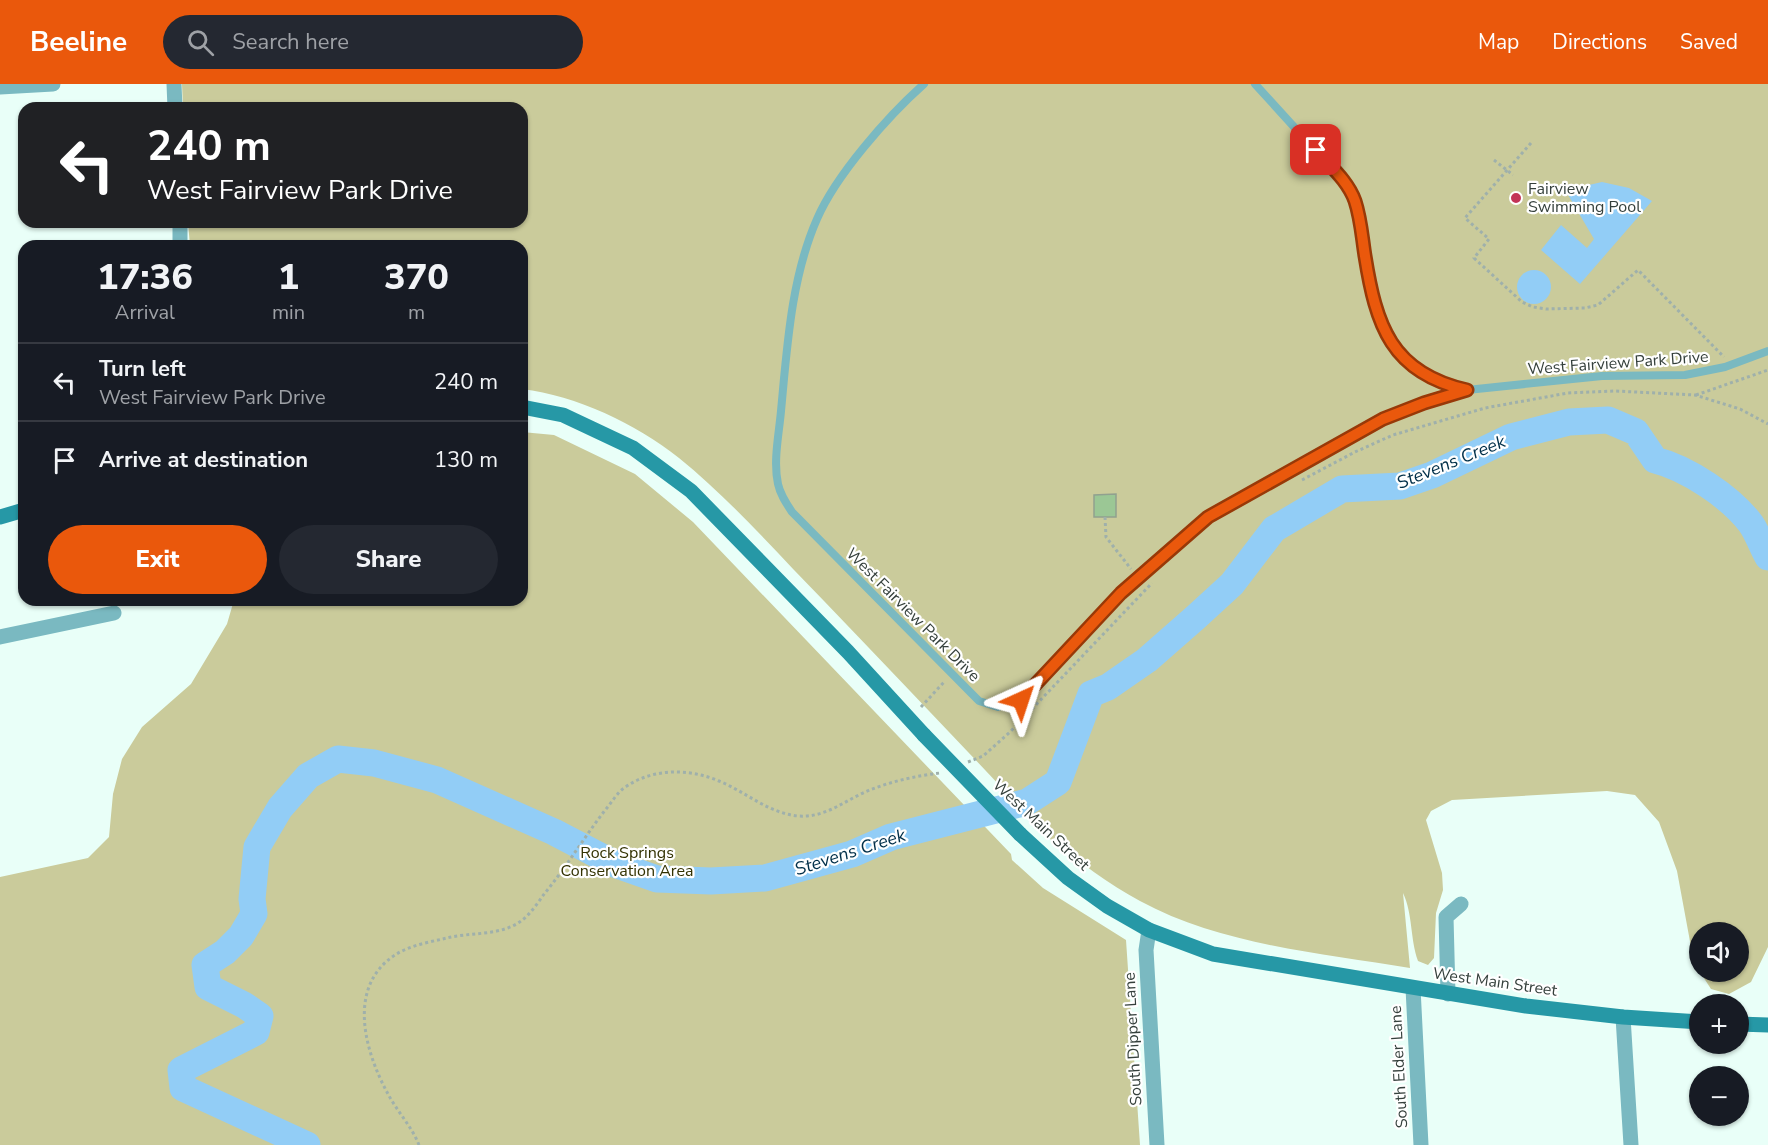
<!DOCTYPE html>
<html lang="en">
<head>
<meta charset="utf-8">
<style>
  body { margin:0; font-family:"Nunito Sans",sans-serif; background:#242831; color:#f1f3f6; height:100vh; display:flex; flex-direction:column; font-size:22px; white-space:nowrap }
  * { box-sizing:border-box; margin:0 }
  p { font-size:20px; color:#9ea1a6 }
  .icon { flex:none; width:33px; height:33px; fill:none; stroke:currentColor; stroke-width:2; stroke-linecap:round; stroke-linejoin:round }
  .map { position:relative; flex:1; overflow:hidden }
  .side { position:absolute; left:18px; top:156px; width:510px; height:366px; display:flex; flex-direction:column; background:#171b24; border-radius:18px; box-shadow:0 2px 4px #0004 }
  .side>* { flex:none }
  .hud { position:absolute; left:18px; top:18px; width:510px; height:126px; border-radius:18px; box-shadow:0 2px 4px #0004; background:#202124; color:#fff; overflow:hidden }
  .buttons { position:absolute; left:1689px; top:838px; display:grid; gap:12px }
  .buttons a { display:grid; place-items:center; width:60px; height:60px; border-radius:50%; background:#171b24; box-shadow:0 2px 4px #0004; font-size:30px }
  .pin { position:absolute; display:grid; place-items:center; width:51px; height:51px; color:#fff; margin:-26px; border-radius:12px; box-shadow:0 3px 9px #0006 }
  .me { position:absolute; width:66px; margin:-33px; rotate:42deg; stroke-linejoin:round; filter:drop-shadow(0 0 4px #0008) }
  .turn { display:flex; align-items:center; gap:21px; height:126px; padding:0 30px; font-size:27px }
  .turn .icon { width:78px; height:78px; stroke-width:2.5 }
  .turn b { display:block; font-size:42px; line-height:51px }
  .eta { display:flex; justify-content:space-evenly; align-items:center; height:102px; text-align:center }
  .eta b { font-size:36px; font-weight:800; line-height:42px }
  .action { display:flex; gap:12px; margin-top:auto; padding:12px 30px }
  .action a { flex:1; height:69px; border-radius:36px; background:#ea580c; color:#fff; font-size:24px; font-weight:800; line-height:69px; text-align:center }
  .action a+a { background:#242831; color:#f1f3f6 }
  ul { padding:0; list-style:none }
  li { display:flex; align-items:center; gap:18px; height:78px; padding:0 30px; border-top:2px solid #363941 }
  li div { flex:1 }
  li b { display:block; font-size:22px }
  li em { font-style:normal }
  header { display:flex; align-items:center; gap:36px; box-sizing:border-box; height:84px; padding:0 30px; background:#ea580c; color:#fff }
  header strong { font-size:28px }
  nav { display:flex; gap:33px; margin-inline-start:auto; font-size:21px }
  .search { width:420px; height:54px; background:#242831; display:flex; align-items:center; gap:15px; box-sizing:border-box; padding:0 21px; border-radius:33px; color:#9ea1a6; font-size:22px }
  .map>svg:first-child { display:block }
</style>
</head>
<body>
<header>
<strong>Beeline</strong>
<div class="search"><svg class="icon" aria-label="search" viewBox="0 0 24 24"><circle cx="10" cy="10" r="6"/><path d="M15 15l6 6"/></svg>Search here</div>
<nav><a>Map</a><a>Directions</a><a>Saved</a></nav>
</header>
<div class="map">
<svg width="1768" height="1061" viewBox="0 0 1768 1061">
  <rect width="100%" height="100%" fill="#e9fff8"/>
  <!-- green -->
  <g fill="#cacb9b">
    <path d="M182,0h1586v863l-17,35 -22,12 -18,-5 -11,-17h38v-39h-38l-1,38 -5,-8 -17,-92 -18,-49 -24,-27 -28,-4 -155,9 -21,11 -5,9 16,53 1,17 -7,23 -2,45 -6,7 -10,-4c-8,-22 -5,-47 -15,-68l7,75c-89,-15 -189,-23 -270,-67 -32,-17 -61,-40 -90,-62 -75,-80 -150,-159 -226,-238 -47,-48 -93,-101 -145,-143 -44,-35 -102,-62 -157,-69v-143h-332l-2,-24h334v-114h-339z"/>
    <polygon points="522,348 554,351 635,390 693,438 988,746 1011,770 1012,776 1043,804 1126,856 1140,1061 0,1061 0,793 88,774 109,753 113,710 122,675 142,643 191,600 227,540 234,516 522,516"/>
  </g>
  <!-- water -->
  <g fill="#92cdf6">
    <polygon points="1602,98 1629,104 1652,117 1580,200 1541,166 1561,141 1587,164 1594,155 1567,109 1580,103"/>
    <circle cx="1534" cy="203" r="17"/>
  </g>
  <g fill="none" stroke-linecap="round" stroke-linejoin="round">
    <!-- river -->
    <path stroke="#92cdf6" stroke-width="27" d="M307,1061l-124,-57 -2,-18 75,-38 4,-16 -16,-11 -36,-18 -3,-22 20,-13 16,-16 13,-22 -2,-15 5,-52 23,-39 28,-32 30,-17 36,4 63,17 117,52 63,33 40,14 54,2 54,-3 87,-24 39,-17 136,-35 31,-20 33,-88 17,-7 39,-27 49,-43 36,-33 42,-55 68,-40 58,-3 32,-11 79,-38 58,-15 39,-2 28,12 19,28c32,8 76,37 96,64 7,10 11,23 17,33"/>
  </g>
  <!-- building -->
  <polygon fill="#9bc795" stroke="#91a18f" stroke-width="1.5" points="1116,410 1116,433 1094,433 1094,411"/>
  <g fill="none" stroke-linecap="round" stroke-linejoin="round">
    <!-- path -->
    <g stroke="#9fb0ab" stroke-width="3" stroke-dasharray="3 3" stroke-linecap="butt">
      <polyline points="1531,59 1465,134 1489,155 1474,174 1522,218 1533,223 1546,225 1585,224 1598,221 1638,186 1724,273"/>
      <polyline points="1494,76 1513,91"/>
      <polyline points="1696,311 1768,286"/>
      <polyline points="1302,396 1355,368 1393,351 1485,324 1568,309 1615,307 1695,311 1740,325 1768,340"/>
      <polyline points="1105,433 1106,453 1131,485"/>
      <polyline points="921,623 944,598"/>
      <polyline points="968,678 983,672 1010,648 1152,499"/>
      <path d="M419,1061c-7,-18 -22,-34 -31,-51 -23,-42 -42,-107 7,-139 15,-10 35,-13 52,-17 24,-6 54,-2 74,-17 10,-7 17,-19 24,-28 22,-27 40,-57 61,-84 6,-7 11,-16 18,-21 28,-20 64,-20 95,-7 27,11 49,32 79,35 26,2 45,-14 67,-24 23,-10 50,-16 75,-19"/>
    </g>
    <!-- lane -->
    <g stroke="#7ab9c1" stroke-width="8">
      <path d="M924,0c-36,32 -88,91 -107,135 -26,59 -30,129 -36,192 -2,23 -8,50 -3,73 2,10 8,19 14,28l187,189 19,6 23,-7 100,-107 82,-72 180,-102 41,-16 43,-13 135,-14 83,-1 40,-8 43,-16"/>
      <path d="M1255,0l91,100c38,81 2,180 120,205"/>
    </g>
    <!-- street -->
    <g stroke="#7ab9c1" stroke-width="15">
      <polyline points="174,0 175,24"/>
      <polyline points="0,3 53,0"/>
      <polyline points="180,138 180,162"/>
      <polyline points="0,553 114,529"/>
      <polyline points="1149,846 1146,866 1157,1061"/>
      <polyline points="1413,904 1421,1061"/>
      <polyline points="1448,910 1446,833 1461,820"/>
      <polyline points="1623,933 1631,1061"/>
    </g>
    <!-- secondary -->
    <g stroke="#2698a6" stroke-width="15">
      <polyline points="522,323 563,331 633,364 691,407 848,568 924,651"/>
      <polyline points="0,433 24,426"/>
      <polyline points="1020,750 1068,794 1107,822 1149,846 1213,870 1526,922 1623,933 1700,938"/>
      <polyline points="1738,940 1768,941"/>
    </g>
    <!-- secondary-bridge -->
    <polyline stroke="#2698a6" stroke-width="15" points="924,651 1020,750"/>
  </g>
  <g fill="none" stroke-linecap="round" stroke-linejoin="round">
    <defs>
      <path id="route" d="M1021,616l100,-107 87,-76 175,-98 41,-16 43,-13c-76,-17 -91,-65 -102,-134 -3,-19 -4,-37 -10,-55 -7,-20 -25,-35 -39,-51"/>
    </defs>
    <!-- route casing -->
    <use href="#route" stroke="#983908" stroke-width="15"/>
    <!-- route -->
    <use href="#route" stroke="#ea580c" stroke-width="10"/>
  </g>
  <!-- markers -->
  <circle fill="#c33457" stroke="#fff" stroke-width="2" cx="1516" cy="114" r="6"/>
  <g text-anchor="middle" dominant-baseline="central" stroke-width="4.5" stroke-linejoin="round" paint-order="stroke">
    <!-- poi labels -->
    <g font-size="16" fill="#35403c" stroke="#fff" text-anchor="start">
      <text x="1528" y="105">Fairview<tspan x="1528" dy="18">Swimming Pool</tspan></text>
    </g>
    <!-- street labels -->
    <g font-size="16" fill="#35403c" stroke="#fff">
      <text transform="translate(1618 279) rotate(-4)">West Fairview Park Drive</text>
      <text transform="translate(913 531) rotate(45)">West Fairview Park Drive</text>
      <text transform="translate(1041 741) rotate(43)">West Main Street</text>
      <text transform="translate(1495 898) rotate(8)">West Main Street</text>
      <text transform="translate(1133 955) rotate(-93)">South Dipper Lane</text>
      <text transform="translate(1399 983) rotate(-93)">South Elder Lane</text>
    </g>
    <!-- park labels -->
    <g font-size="16" fill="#323100" stroke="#fff">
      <text x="627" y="769">Rock Springs<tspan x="627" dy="18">Conservation Area</tspan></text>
    </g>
    <!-- water labels -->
    <g font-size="18" font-style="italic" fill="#002f49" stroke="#fff">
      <text transform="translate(1451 378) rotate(-22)">Stevens Creek</text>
      <text transform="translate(850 768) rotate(-18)">Stevens Creek</text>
    </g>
  </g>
</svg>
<div class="buttons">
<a><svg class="icon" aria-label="sound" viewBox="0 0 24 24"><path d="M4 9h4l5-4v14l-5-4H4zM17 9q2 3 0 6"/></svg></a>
<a>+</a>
<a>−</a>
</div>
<div class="pin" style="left:1316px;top:66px;background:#d93025"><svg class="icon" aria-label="arrive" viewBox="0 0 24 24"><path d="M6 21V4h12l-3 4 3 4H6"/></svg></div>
<svg class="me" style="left:1021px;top:616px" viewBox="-20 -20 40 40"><path d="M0-17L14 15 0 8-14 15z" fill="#ea580c" stroke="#fff" stroke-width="4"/></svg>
<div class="hud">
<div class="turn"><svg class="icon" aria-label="left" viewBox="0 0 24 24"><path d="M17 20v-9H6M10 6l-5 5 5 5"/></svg><div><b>240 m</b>West Fairview Park Drive</div></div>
</div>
<section class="side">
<div class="eta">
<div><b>17:36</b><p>Arrival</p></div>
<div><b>1</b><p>min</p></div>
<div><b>370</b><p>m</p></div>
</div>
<ul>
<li><svg class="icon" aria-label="left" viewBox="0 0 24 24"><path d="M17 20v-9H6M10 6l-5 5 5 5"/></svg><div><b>Turn left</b><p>West Fairview Park Drive</p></div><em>240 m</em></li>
<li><svg class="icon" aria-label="arrive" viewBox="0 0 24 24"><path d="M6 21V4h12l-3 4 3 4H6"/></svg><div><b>Arrive at destination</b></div><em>130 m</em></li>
</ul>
<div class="action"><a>Exit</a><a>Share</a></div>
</section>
</div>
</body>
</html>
